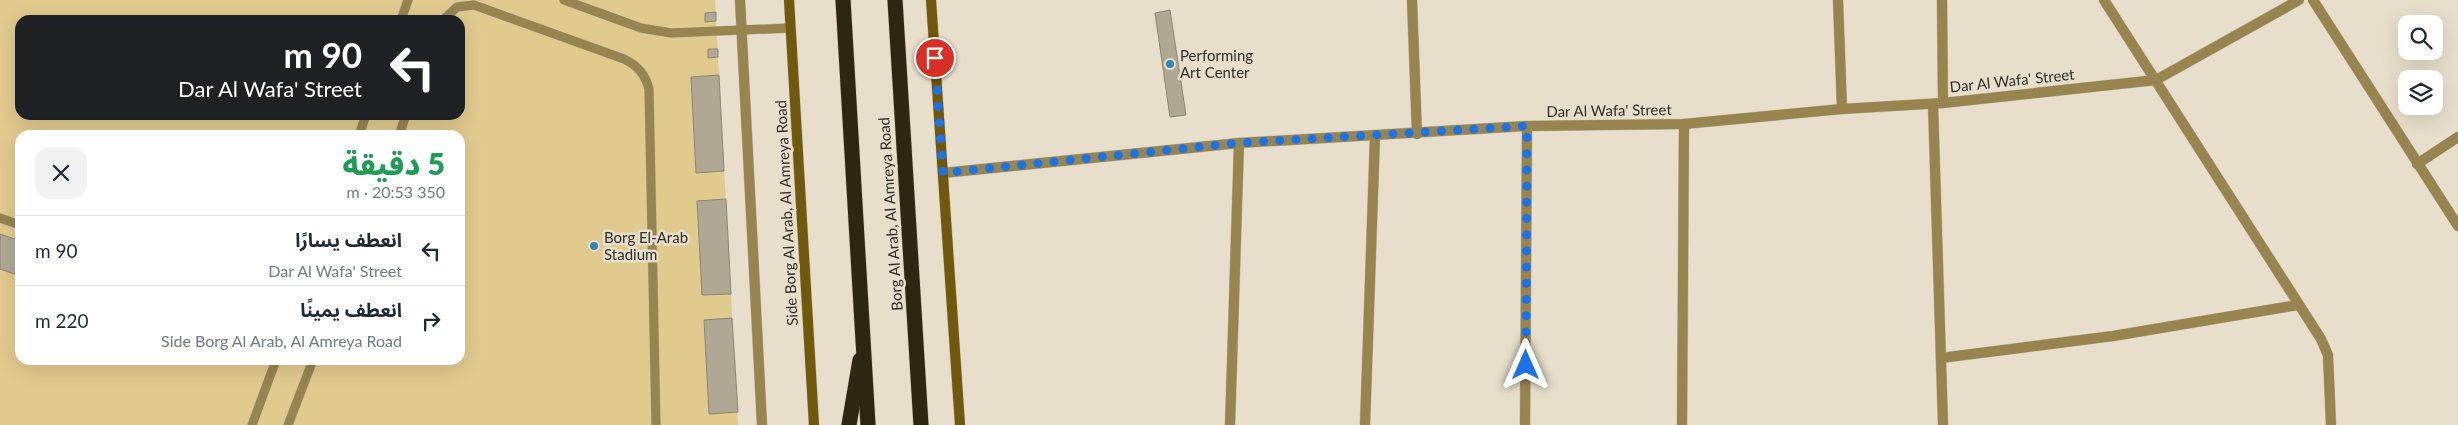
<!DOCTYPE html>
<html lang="ar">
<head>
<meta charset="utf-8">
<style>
  body { margin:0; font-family:Lato,"Noto Sans Arabic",sans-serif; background:#f2f2f3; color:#1f2937; direction:rtl; height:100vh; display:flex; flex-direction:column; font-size:19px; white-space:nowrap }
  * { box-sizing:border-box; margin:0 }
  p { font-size:16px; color:#747a83 }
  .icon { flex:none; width:28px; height:28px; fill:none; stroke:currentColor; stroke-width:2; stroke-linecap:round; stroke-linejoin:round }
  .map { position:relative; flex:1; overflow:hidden; direction:ltr }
  .panel { position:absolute; left:15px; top:130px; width:450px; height:235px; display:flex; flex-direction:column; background:#fff; border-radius:15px; box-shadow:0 5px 20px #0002; direction:rtl }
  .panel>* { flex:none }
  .banner { position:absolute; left:15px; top:15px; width:450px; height:105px; border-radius:15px; box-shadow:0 5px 20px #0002; direction:rtl; background:#202124; color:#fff; overflow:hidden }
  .fabs { position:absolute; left:2398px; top:15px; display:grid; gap:10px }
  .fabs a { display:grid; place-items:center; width:45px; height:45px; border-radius:10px; background:#fff; box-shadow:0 5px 20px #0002; font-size:25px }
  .pin { position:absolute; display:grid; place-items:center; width:42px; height:42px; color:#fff; margin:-21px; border:2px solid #fff; border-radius:50%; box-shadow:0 1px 5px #0007 }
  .me { position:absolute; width:55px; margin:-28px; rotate:0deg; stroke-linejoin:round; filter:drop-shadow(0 0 4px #0008) }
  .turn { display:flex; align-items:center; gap:18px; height:105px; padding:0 20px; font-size:22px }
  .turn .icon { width:65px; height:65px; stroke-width:2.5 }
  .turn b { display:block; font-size:35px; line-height:42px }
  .round { display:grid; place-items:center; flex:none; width:52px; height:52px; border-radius:15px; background:#f2f2f3 }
  .head { display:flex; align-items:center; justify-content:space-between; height:85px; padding:0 20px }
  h1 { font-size:30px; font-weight:800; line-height:38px; color:#1e9e55 }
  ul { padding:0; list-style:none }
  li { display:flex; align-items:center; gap:15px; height:70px; padding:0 20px; border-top:1px solid #e0e1e3 }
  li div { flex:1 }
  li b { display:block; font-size:19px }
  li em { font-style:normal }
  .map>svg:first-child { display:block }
</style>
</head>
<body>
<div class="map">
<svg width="2458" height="425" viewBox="0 0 2458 425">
  <rect width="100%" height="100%" fill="#e7dfcb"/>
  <!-- green -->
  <path fill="#e1ca8e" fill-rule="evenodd" d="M0,0h715l23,425h-738zM20,20h440v95h-440zM20,135h440v225h-440z"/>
  <!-- building -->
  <g fill="#afa895" stroke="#8c8572">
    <polygon points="1170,10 1186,115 1170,117 1155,13"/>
    <polygon points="716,12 716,21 705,22 705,13"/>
    <polygon points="708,49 718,49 718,57 708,58"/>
    <polygon points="719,75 724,171 696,173 691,77"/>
    <polygon points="726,199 731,294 702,295 697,201"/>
    <polygon points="0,234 20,241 20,276 0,269"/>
    <polygon points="732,318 738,412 709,414 704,320"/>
  </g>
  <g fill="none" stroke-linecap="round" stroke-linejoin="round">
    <defs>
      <g id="lane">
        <polyline points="564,0 641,28 671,33 790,28"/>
        <polyline points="401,20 408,0"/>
        <path d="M443,20l14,-13 17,-2 150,54c14,7 21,15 25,30l7,336"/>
        <polyline points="359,135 366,115"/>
        <polyline points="399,135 406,115"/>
        <polyline points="0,218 20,225"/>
        <polyline points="252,425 276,360"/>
        <polyline points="288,425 313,360"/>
      </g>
      <g id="street">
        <polyline points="740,0 762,425"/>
        <polyline points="1412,0 1417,134"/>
        <polyline points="1838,0 1842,109"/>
        <polyline points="1942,0 1943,103"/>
        <polyline points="2104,0 2321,339 2328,355 2331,425"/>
        <polyline points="2313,0 2458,226"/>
        <polyline points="1933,104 1943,425"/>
        <polyline points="2417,164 2458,137"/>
        <polyline points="943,173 1239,143 1527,126 1684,124 1842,109 1943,103 2156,80 2299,0"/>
        <polyline points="1941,358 2113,336 2298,305"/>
        <polyline points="1230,425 1239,143"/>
        <polyline points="1365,425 1375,136"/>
        <polyline points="1525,425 1527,126"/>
        <polyline points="1682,425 1684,124"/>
      </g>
      <g id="secondary">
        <polyline points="789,0 814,425"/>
        <polyline points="931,0 960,425"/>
      </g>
      <g id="highway">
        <polyline points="843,0 868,425"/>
        <polyline points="895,0 921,425"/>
        <polyline points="849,425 860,360"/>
      </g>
    </defs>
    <!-- lane casing -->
    <use href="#lane" stroke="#c3bcaa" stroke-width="10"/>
    <!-- street casing -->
    <use href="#street" stroke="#c3bcaa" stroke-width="11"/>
    <!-- secondary casing -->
    <use href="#secondary" stroke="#c3bcaa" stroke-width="11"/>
    <!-- highway casing -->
    <use href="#highway" stroke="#c3bcaa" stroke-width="16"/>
    <!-- lane -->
    <use href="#lane" stroke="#98844f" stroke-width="9"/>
    <!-- street -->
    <use href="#street" stroke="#98844f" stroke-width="10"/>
    <!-- secondary -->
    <use href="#secondary" stroke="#70580d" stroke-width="10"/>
    <!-- highway -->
    <use href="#highway" stroke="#2d2612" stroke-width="15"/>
  </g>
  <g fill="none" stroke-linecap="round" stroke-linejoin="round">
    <!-- route -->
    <polyline stroke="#1a73e8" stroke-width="9" stroke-dasharray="0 16.2" points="935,58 943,173 1239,143 1527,126 1526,365"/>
  </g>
  <!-- markers -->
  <g fill="#3585b6" stroke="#e7dfcb" stroke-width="2">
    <circle cx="1170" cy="64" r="5"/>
    <circle cx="594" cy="246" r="5"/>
  </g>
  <g text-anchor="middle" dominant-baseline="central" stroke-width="5" stroke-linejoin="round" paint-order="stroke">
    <!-- poi labels -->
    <g font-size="15" fill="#312e27" stroke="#e7dfcb" text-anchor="start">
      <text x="1180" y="55">Performing<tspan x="1180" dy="17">Art Center</tspan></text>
      <text x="604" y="237">Borg El-Arab<tspan x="604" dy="17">Stadium</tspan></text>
    </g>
    <!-- street labels -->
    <g font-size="15" fill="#312e27" stroke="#e7dfcb">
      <text transform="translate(2012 80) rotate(-6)">Dar Al Wafa' Street</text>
      <text transform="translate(1609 110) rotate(-1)">Dar Al Wafa' Street</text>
      <text transform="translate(786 213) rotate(-93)">Side Borg Al Arab, Al Amreya Road</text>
      <text transform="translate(890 214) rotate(-94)">Borg Al Arab, Al Amreya Road</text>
    </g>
  </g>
</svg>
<div class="fabs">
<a><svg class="icon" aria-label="search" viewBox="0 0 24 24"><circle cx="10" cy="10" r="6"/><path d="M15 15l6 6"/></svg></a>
<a><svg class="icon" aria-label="layers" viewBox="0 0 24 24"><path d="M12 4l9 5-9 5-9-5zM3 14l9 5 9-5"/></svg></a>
</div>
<div class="pin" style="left:935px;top:58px;background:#d93025"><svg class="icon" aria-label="arrive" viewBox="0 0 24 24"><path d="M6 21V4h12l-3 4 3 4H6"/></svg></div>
<svg class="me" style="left:1526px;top:365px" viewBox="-20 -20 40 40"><path d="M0-17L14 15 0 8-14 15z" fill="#1a73e8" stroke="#fff" stroke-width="4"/></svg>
<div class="banner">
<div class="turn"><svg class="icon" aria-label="left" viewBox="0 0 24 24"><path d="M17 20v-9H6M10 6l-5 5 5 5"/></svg><div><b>90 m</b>Dar Al Wafa' Street</div></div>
</div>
<section class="panel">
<div class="head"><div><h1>5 دقيقة</h1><p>350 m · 20:53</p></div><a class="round"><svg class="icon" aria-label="close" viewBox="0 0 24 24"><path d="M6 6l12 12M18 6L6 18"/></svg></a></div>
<ul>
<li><svg class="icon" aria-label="left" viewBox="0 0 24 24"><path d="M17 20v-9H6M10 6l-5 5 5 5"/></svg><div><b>انعطف يسارًا</b><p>Dar Al Wafa' Street</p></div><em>90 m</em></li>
<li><svg class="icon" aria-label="right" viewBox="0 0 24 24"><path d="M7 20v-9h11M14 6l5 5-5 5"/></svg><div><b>انعطف يمينًا</b><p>Side Borg Al Arab, Al Amreya Road</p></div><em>220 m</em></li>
</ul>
</section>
</div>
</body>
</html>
